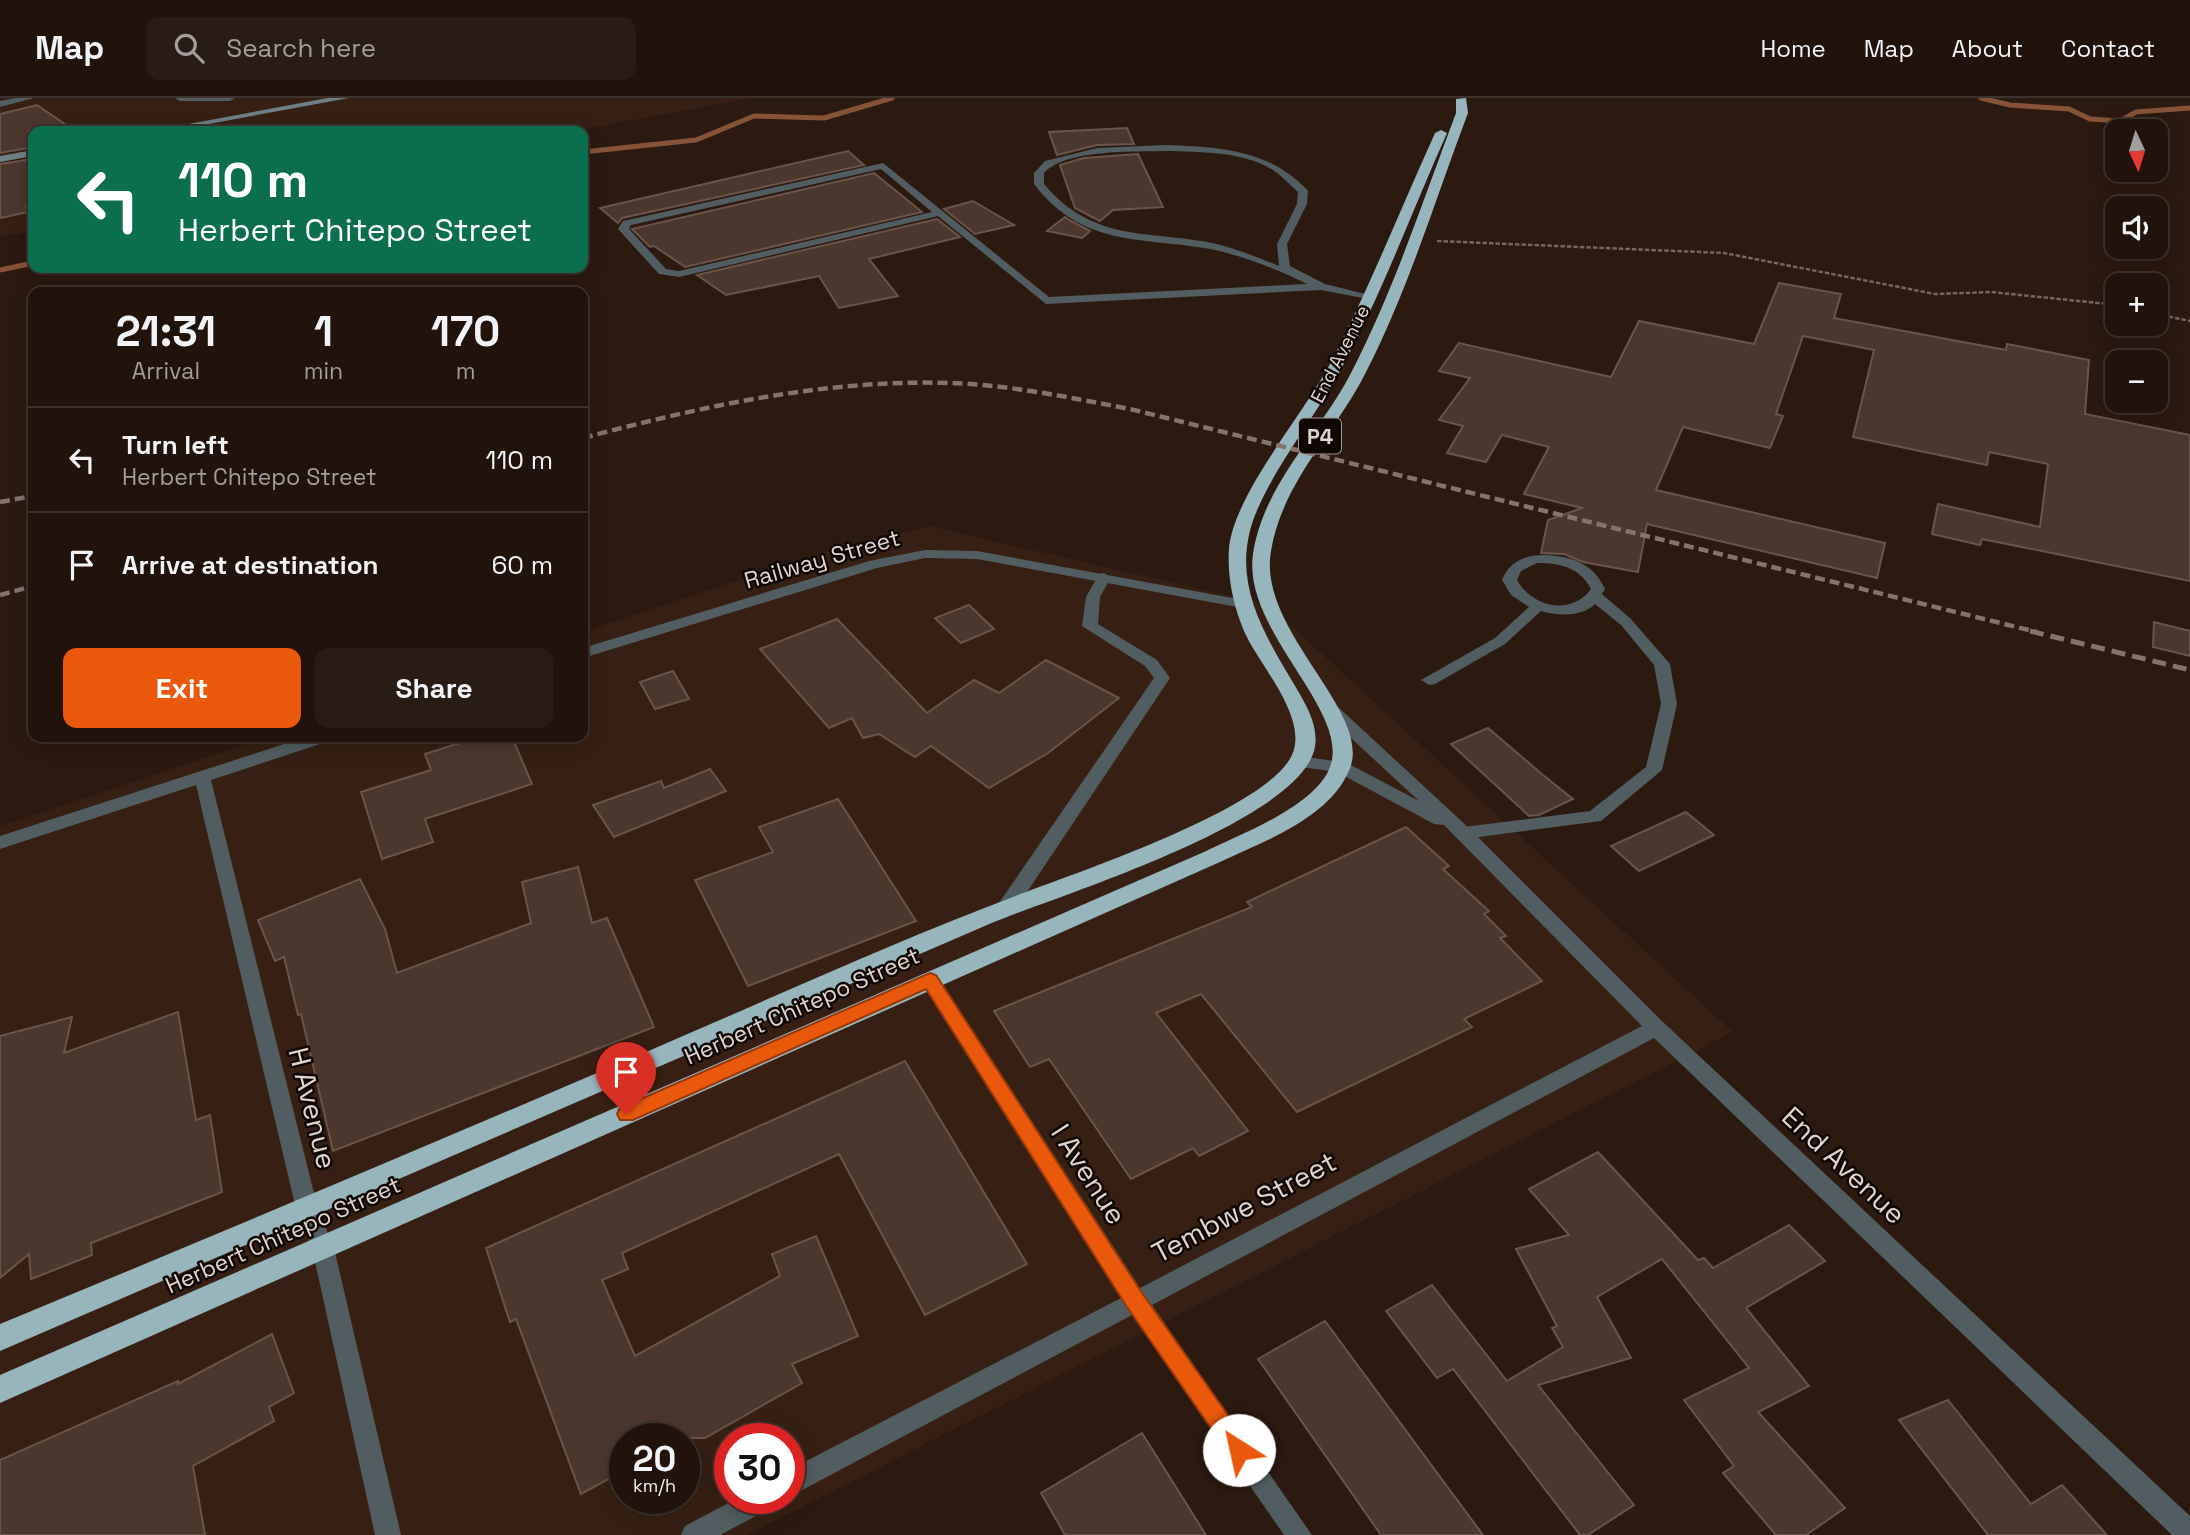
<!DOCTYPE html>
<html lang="en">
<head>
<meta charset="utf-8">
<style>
  body { margin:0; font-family:"Space Grotesk",sans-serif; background:#291c15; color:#f1f3f6; height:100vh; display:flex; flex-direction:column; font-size:26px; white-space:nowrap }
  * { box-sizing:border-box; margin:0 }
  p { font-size:23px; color:#a29e9d }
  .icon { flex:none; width:38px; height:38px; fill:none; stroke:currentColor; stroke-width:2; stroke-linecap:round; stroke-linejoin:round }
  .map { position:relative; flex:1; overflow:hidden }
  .panel { position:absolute; left:28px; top:189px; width:560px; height:455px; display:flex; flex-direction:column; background:#21130c; border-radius:14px; box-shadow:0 4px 18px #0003,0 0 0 2px #3e322d }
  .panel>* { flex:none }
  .top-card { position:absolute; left:28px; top:28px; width:560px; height:147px; border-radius:14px; box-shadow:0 4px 18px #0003,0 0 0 2px #3e322d; background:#0b6e4f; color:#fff; overflow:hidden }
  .needle { width:46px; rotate:176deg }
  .tools { position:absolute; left:2105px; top:21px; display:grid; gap:14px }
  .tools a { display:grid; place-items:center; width:63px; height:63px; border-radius:14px; background:#21130c; box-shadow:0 4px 18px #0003,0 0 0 2px #3e322d; font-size:35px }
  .speed { position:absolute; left:609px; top:1325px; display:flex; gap:14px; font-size:35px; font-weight:700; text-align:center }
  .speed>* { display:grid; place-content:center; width:91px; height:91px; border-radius:50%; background:#21130c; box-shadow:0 4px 18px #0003,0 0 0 2px #3e322d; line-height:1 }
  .speed small { font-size:18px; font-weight:400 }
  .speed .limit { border:10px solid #d22; background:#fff; color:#111 }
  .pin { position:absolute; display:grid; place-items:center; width:60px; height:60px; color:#fff; margin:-72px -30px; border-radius:50% 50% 50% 0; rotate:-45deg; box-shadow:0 0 7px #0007 }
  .pin .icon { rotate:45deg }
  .me { position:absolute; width:77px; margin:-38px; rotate:325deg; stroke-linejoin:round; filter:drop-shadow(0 0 5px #0008) }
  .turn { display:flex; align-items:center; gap:24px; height:147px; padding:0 35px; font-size:32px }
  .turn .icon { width:91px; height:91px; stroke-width:2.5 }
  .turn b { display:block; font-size:49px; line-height:60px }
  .eta { display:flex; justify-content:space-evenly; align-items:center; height:119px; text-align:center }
  .eta b { font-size:42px; font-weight:600; line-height:49px }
  .action { display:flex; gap:14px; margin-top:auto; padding:14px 35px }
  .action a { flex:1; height:80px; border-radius:14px; background:#ea580c; color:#fff; font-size:28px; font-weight:600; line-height:80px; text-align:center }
  .action a+a { background:#291c15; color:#f1f3f6 }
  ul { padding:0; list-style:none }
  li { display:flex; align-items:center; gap:21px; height:105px; padding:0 35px; border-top:2px solid #3e322d }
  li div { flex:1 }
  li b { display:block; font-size:26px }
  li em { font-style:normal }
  header { display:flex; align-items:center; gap:42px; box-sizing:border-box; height:98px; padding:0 35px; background:#21130c; border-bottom:2px solid #3e322d }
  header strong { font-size:33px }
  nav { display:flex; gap:38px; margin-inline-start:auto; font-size:24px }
  .search { width:490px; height:63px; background:#291c15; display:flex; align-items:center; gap:18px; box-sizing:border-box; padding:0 24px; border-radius:14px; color:#a29e9d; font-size:26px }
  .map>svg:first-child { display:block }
</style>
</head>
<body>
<header>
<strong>Map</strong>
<div class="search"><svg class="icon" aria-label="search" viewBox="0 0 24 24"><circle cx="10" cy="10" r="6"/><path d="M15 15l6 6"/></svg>Search here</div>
<nav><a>Home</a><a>Map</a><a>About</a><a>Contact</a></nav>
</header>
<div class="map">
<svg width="2190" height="1437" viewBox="0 0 2190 1437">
  <rect width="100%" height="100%" fill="#2c1910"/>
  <!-- built -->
  <g fill="#372013" fill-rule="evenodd">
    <polygon points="0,0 753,0 573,33 33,33 33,133 0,139"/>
    <path d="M929,428l340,79 464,427 -986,503h-747v-709l268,-89h315v-105l236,-79zM625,1340h59v60h-59zM730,1340h59v60h-59z"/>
  </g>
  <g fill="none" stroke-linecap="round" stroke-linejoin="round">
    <!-- stream -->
    <g stroke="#875337" stroke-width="5">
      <polyline points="1981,0 2010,7 2069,11 2090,21 2120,23 2136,14 2190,10"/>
      <polyline points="583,54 696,42 754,18 824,20 892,0"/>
      <polyline points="0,172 33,165"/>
    </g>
  </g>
  <!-- building -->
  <g fill="#4c372d" stroke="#6b5449" stroke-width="2">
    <polygon points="37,7 75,33 29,33 33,49 0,55 0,16"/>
    <polygon points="1127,30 1134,46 1097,47 1057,57 1049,34"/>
    <polygon points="848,53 864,67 622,120 618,125 600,110"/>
    <polygon points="1138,56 1163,109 1113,112 1100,123 1075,110 1060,67 1084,60"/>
    <polygon points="33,61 33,107 26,108 28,114 0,120 0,66"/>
    <polygon points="874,75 922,114 685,169 654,148 650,149 632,131"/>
    <polygon points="973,103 1014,127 975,136 944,111"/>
    <polygon points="1065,119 1071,123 1090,133 1082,140 1047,133"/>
    <polygon points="937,121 960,139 869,161 898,198 839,210 819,178 726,197 697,177"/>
    <polygon points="1779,185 1841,196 1834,220 2006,252 2007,246 2089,262 2085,316 2190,337 2190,483 1982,441 1980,447 1932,436 1938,406 2040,429 2048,366 1989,354 1987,367 1853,339 1874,252 1803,238 1776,316 1783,318 1770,350 1683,329 1656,392 1885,445 1877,480 1647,426 1638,474 1583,464 1564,456 1541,455 1548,422 1582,410 1524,396 1549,349 1502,337 1486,364 1447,355 1463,328 1439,322 1470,280 1439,273 1459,245 1611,279 1639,223 1754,246"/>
    <polygon points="969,507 994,531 961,545 935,520"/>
    <polygon points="837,521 927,615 974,582 999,595 1046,562 1119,600 1048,655 989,690 931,648 915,659 879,636 863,640 852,620 829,630 760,551"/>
    <polygon points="2154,524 2190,533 2190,558 2153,549"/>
    <polygon points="673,573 689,601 655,611 640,584"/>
    <polygon points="1488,630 1543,677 1573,701 1539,717 1529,718 1451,646"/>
    <polygon points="479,639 512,639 532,686 425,721 433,744 382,761 361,694 431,672 425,656"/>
    <polygon points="710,671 726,693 614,739 593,707 661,683 664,690"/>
    <polygon points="838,701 916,823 748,888 695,782 773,754 759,729"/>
    <polygon points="1686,714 1714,737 1639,773 1611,748"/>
    <polygon points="1406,729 1449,768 1443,771 1489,813 1484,816 1506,838 1500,840 1542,883 1464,921 1472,929 1297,1014 1201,896 1156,915 1248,1033 1199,1058 1193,1050 1131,1081 1049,961 1030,969 994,913 1252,809 1247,804"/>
    <polygon points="578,769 592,825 607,820 654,929 333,1053 301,916 298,917 284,859 275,863 258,822 360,781 385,831 397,875 531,825 522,784"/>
    <polygon points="178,914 196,1022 210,1017 222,1094 91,1145 92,1157 31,1181 29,1156 0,1180 0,938 72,919 64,955"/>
    <polygon points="905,963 1027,1166 925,1217 839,1056 622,1155 628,1171 602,1182 635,1258 780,1178 772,1156 816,1138 858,1238 792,1266 802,1285 705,1340 625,1340 625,1372 581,1396 516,1221 510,1224 486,1150"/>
    <polygon points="1598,1054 1698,1162 1704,1160 1713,1170 1789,1127 1825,1163 1746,1210 1809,1288 1758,1314 1845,1410 1806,1437 1776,1437 1723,1375 1734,1368 1684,1302 1749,1270 1662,1161 1597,1199 1631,1260 1538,1287 1634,1407 1588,1437 1580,1437 1453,1271 1437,1280 1386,1213 1432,1187 1507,1283 1563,1249 1552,1230 1557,1228 1516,1151 1569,1137 1529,1091"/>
    <polygon points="1325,1223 1483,1437 1381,1437 1258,1261"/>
    <polygon points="272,1236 294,1295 269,1309 274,1323 193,1368 205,1437 0,1437 0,1362 178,1283 178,1286"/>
    <polygon points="1948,1302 2031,1406 2062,1387 2107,1437 1988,1437 1899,1322"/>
    <polygon points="1142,1335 1206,1437 1065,1437 1041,1395"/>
  </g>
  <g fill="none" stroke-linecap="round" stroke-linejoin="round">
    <!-- path -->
    <g stroke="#76665e" stroke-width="2.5" stroke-dasharray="4.5 2" stroke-linecap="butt">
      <polyline points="1437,143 1724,155 1935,196 1991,194 2118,207"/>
      <polyline points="2156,216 2190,223"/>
    </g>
    <!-- lane -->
    <g fill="#515d60" fill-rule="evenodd">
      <polygon points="16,0 34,0 0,9 0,3"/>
      <polygon points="175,0 235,0 230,3 180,3"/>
      <path d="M1165,47c54,2 104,4 143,46l-1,13 -20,40 3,22 35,18 48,12v4l-52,-10 -275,14 -108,-88 -259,61 -20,-3 -41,-45 5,-8 260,-58 166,134 258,-13c-25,-13 -67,-29 -96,-35 -71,-12 -129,-2 -177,-65v-11l11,-12 52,-13zM1165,53c34,1 78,0 108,19 9,6 17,15 25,22l-1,12 -20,40 2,22c-22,-9 -44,-18 -67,-23 -67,-13 -119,-1 -168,-59v-11c22,-24 89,-21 121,-22zM881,71l51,43 -253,59 -13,-2 -37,-40 2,-4z"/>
      <path d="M1544,457c27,1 49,8 61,34l-3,5 29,25 39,45 7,40 -15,66 -61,51 -137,18 -6,-2 -3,-4 9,-6 126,-16 56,-44 15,-63 -7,-39 -33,-40 -26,-21c-13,13 -37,12 -54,7l-36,33 -70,40 -6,1 -8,-5 74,-42 34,-31 -18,-12 -9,-15c7,-18 22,-25 42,-25zM1537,465c22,0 43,4 54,26 -20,27 -58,19 -74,-9l4,-9z"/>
      <polygon points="1104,475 1111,479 1100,499 1098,526 1157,562 1170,580 1013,815 999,815 997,810 999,805 1154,580 1145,568 1082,528 1086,499 1099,476"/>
    </g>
    <!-- street -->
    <g fill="#515d60" fill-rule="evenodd">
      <polygon points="925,452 977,453 1243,502 1250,506 1243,510 977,461 925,460 877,470 583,560 583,550 869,463"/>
      <polygon points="1331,607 1337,608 1470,731 1663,924 2190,1418 2190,1437 2172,1437 1654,940 1152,1207 1312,1437 1284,1437 1132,1217 789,1399 789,1372 1121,1200 923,887 920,882 923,877 930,875 937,877 1140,1190 1642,928 1444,727 1434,726 1337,674 1294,668 1292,664 1294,660 1300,658 1347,665 1419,703 1325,616 1323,612"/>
      <polygon points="306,639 331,639 329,643 211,682 318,1111 334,1150 401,1437 375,1437 312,1150 296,1111 196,687 0,751 0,738"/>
      <polygon points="738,1400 777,1400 773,1409 720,1437 681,1437 685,1428"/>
    </g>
    <!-- secondary -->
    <g fill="#6e8086" fill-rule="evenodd">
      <polygon points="328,0 349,0 171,33 151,33"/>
      <polygon points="33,52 33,58 0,64 0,58"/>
    </g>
    <!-- highway -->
    <g fill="#97b5bd" fill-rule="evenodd">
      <path d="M1466,0l2,15c-33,87 -60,178 -103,261 -30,59 -83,109 -94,177 -14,79 101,160 79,217 -19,50 -86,73 -130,94l-1220,541v-28l1204,-523c35,-17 112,-46 126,-85 21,-57 -88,-136 -77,-213 10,-69 67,-121 98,-181 43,-83 72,-173 105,-260v-14z"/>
      <path d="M1441,32l6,3c-35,78 -65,161 -106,236 -25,48 -82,117 -92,166 -13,59 21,108 49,156 10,17 22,39 16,60 -21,72 -251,143 -320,171l-994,429v-27c218,-90 436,-182 653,-275 119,-51 238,-106 360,-152 59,-23 254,-87 279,-142 17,-38 -34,-91 -48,-124 -11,-26 -17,-55 -15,-83 5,-53 74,-133 101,-184 39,-75 70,-154 105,-231z"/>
    </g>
    <!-- rail-far1 -->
    <g stroke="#84746c" stroke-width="4.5" stroke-dasharray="10 5" stroke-linecap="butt">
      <path d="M583,340c121,-32 242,-59 368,-55 60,2 120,15 179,26l907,223"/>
      <polyline points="0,404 33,398"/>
      <polyline points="0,497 33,488"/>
    </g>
    <!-- rail -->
    <polyline stroke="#84746c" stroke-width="5" stroke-dasharray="14 7" stroke-linecap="butt" points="2030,533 2190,572"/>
  </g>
  <!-- route -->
  <polygon fill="#ea580c" stroke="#983908" stroke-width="2" points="930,875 936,877 1142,1195 1247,1344 1250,1352 1247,1359 1239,1363 1231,1359 1127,1209 926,891 633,1022 620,1022 617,1016 620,1010"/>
  <g text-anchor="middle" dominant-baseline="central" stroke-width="5" stroke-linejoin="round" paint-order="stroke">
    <!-- far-street labels -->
    <g font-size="19" fill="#e1d4cd" stroke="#0e0704">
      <text transform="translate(1340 256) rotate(-63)">End Avenue</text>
    </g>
    <!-- shield labels -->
    <rect fill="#0e0704" stroke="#a29691" stroke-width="2" x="1299" y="320.5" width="42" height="35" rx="5"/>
    <g font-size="21" font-weight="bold" fill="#e1d4cd">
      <text x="1320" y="338">P4</text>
    </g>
    <!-- street labels -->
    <g font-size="23" fill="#e1d4cd" stroke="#0e0704">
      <text transform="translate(822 461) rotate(-16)">Railway Street</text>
      <text transform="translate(802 908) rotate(-24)">Herbert Chitepo Street</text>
      <text transform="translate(283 1137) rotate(-24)">Herbert Chitepo Street</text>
    </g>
    <!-- near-street labels -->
    <g font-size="28" fill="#e1d4cd" stroke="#0e0704">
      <text transform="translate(313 1010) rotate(76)">H Avenue</text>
      <text transform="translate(1844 1067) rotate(43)">End Avenue</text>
      <text transform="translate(1089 1076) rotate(57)">I Avenue</text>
      <text transform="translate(1244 1109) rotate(-28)">Tembwe Street</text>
    </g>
  </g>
</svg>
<div class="tools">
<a><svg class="needle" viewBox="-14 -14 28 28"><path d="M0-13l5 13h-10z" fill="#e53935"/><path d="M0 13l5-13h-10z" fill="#a29e9d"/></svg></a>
<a><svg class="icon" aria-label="sound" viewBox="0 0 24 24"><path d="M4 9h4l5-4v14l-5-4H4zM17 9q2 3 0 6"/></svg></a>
<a>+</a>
<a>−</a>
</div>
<div class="speed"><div>20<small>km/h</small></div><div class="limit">30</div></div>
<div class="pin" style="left:626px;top:1016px;background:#d93025"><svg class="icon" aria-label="arrive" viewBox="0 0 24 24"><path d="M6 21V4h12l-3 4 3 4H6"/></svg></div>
<svg class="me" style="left:1239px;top:1352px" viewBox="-20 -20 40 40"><circle r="19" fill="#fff"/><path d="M0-13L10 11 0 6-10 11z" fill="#ea580c"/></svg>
<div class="top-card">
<div class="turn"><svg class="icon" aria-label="left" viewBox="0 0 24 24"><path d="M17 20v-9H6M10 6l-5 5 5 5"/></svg><div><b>110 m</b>Herbert Chitepo Street</div></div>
</div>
<section class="panel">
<div class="eta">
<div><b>21:31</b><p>Arrival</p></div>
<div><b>1</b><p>min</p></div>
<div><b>170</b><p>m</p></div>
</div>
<ul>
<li><svg class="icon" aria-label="left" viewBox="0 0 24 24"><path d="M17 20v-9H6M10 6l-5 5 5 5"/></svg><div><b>Turn left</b><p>Herbert Chitepo Street</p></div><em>110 m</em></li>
<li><svg class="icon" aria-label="arrive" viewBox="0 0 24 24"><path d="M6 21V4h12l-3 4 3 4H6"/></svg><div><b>Arrive at destination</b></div><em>60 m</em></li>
</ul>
<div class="action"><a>Exit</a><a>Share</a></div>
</section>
</div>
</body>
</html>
